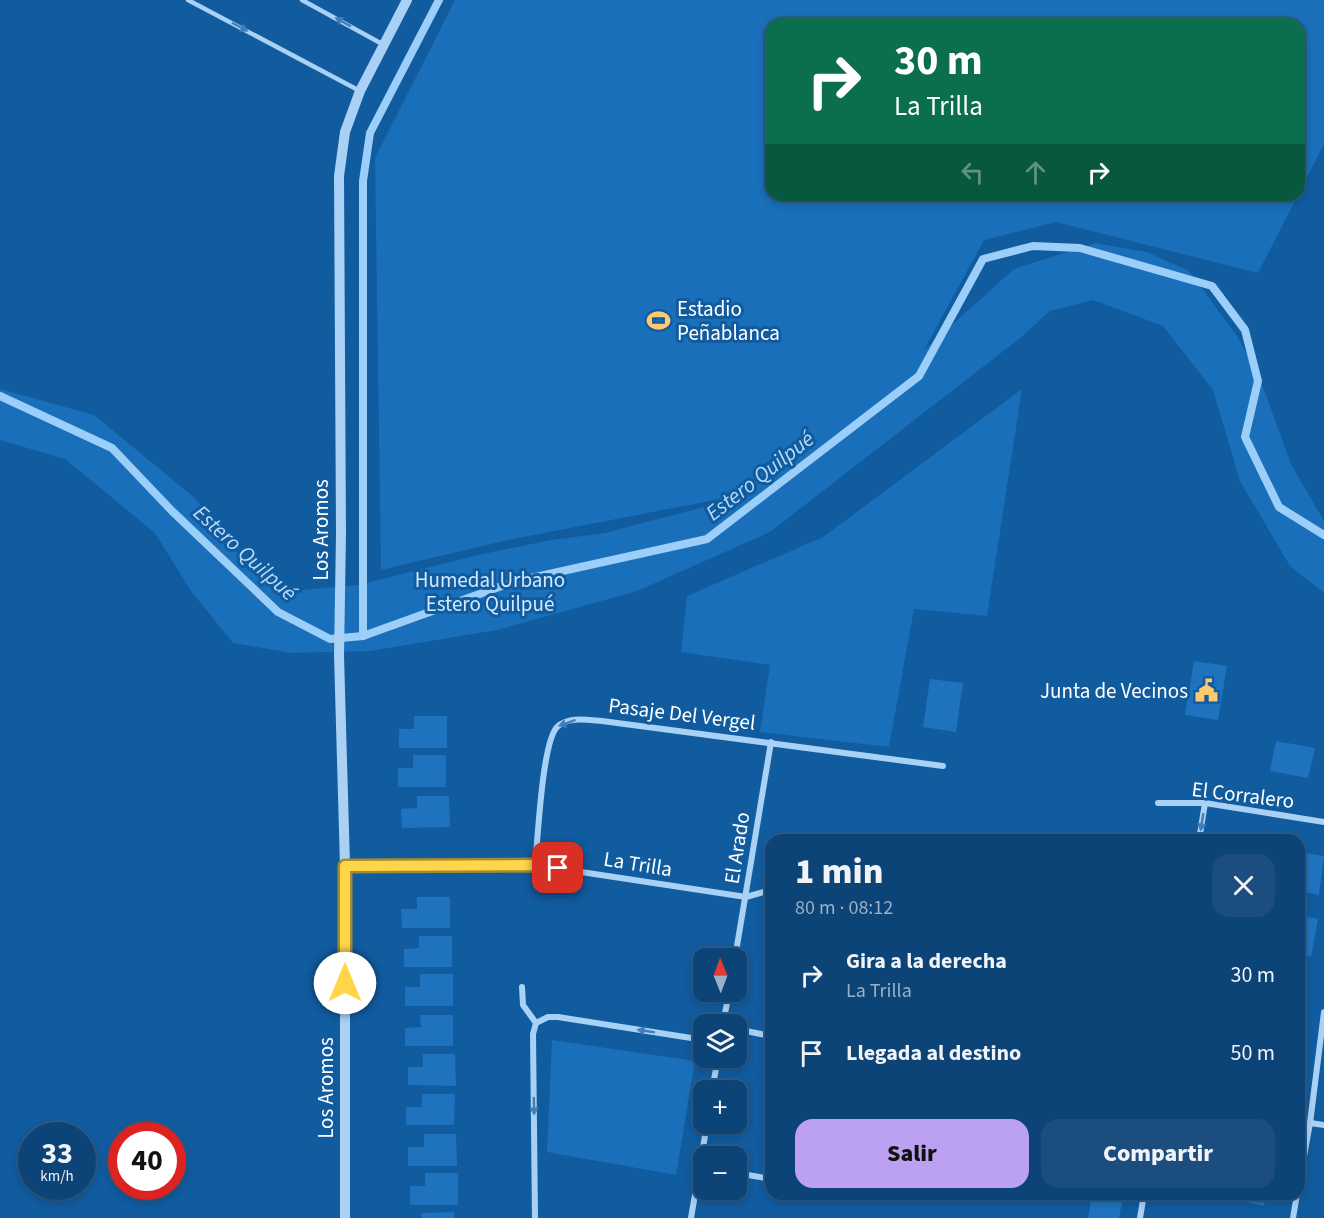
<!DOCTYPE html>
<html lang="es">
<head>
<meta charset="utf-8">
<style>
  body { margin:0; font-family:"Source Sans 3",sans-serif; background:#1b4e7f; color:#f1f3f6; height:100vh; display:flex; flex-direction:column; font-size:22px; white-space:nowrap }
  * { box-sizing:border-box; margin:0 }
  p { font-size:20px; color:#9ab0c6 }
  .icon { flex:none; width:33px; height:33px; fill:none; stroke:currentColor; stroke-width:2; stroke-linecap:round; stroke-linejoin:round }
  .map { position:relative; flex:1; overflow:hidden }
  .drawer { position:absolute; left:765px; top:834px; width:540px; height:366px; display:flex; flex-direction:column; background:#0d4477; border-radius:18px; box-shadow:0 3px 9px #0003,0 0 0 2px #2d5c89 }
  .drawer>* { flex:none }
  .top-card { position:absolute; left:765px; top:18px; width:540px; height:183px; border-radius:18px; box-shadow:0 3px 9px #0003,0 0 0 2px #2d5c89; background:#0b6e4f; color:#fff; overflow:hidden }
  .needle { width:39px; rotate:359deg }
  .buttons { position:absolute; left:693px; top:948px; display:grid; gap:12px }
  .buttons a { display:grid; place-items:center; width:54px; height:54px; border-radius:12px; background:#0d4477; box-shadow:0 3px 9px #0003,0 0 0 2px #2d5c89; font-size:30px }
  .speed { position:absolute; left:18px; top:1122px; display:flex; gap:12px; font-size:30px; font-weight:700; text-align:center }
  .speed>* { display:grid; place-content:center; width:78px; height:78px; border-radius:50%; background:#0d4477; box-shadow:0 3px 9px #0003,0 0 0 2px #2d5c89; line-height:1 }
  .speed small { font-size:15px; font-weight:400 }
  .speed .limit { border:9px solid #d22; background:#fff; color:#111 }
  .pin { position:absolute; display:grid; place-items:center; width:51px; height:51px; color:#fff; margin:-26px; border-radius:12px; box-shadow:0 3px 9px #0006 }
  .me { position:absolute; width:66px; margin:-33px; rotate:0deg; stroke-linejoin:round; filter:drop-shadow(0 0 4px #0008) }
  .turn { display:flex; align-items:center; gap:21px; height:126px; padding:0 30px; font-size:27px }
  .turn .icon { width:78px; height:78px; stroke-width:2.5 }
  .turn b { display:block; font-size:42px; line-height:51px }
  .lanes { display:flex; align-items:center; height:57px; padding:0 30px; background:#0003; justify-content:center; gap:30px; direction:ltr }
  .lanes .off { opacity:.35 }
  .round { display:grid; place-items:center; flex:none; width:63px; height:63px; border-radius:18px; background:#1b4e7f }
  .head { display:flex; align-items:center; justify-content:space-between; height:102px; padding:0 30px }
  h1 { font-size:36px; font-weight:800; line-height:45px }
  .cta { display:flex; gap:12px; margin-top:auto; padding:12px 30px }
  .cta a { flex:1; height:69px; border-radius:18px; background:#bca0f2; color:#111; font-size:24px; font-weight:800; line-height:69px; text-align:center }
  .cta a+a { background:#1b4e7f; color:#f1f3f6 }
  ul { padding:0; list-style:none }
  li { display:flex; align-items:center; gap:18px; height:78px; padding:0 30px }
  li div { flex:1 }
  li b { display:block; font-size:22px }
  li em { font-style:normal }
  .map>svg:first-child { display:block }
</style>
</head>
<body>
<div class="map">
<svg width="1324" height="1218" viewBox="0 0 1324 1218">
  <rect width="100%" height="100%" fill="#115b9f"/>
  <!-- green -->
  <g fill="#196fb9">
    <polygon points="455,0 1324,0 1324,144 1299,193 1299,24 771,24 771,195 1298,195 1258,273 1056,222 984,240 924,350 1014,269 1095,243 1147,252 1189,271 1237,336 1259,376 1291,464 1324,521 1324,593 1290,566 1240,481 1213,390 1163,326 1093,300 1050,311 1019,339 770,532 637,591 497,630 370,651 291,653 233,643 191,591 155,533 65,459 0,440 0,389 94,415 196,499 249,569 291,591 358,585 478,555 551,540 605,533 742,497 746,494 508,540 381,570 375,158"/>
    <polygon points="1022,389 987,616 914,609 889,747 760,732 770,665 681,652 687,596 823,537"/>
    <polygon points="552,1040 695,1061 676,1175 547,1152"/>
  </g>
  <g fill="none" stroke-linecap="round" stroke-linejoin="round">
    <!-- stream -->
    <g stroke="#9bcef8" stroke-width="8">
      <polyline points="0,396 112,448 172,511 278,612 330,639 363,636 513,582 707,539 919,376 983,259 1033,246 1080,248 1212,286 1245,330 1258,381 1245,437 1279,507 1324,535"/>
      <polyline points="363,636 363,181 370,133 439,0"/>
    </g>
  </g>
  <!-- building -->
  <g fill="#1f73be">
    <polygon points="1194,661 1227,666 1218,720 1185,715"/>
    <polygon points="930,679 963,683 956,732 923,727"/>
    <polygon points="414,716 447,716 447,748 399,748 399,729 414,729"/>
    <polygon points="1276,741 1315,748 1308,778 1270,771"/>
    <polygon points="413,755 446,755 446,787 398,787 398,768 413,768"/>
    <polygon points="417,796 449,796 450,827 402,828 401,809 417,808"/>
    <polygon points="1299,852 1324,856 1319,895 1299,891"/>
    <polygon points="417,897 450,897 450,928 402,928 401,909 417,909"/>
    <polygon points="1299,915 1318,919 1311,957 1299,954"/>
    <polygon points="419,936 452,936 452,967 404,967 404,949 419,948"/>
    <polygon points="420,974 453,974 453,1006 405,1006 405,987 420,987"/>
    <polygon points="420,1015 453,1015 453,1046 405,1046 405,1028 421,1027"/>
    <polygon points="423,1054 455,1054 456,1086 408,1085 408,1067 423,1067"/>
    <polygon points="422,1094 455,1094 454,1125 406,1125 406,1107 422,1107"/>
    <polygon points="424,1134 456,1134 457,1166 408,1166 408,1147 424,1147"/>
    <polygon points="425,1173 458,1173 458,1205 410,1205 410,1186 425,1186"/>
    <polygon points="1092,1194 1123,1197 1119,1218 1088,1218"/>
    <polygon points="1234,1194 1266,1194 1264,1206 1233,1199"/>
    <polygon points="454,1212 454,1218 422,1218 421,1213"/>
  </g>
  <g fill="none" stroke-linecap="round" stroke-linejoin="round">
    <!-- service -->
    <g stroke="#a9d1f5" stroke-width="4.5">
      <polyline points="188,0 360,91"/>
      <polyline points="302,0 384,45"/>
    </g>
    <!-- minor -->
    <g stroke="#a9d1f5" stroke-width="6">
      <polyline points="1158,803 1205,803 1324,822"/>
      <polyline points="1199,840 1205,803"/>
      <path d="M535,865c3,-26 7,-122 22,-138 11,-11 31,-7 45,-6l341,45"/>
      <polyline points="345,866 535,865 746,897 771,890"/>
      <polyline points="735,958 771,742"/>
      <polyline points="522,987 523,1005 536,1023"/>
      <polyline points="723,1024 729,992"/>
      <polyline points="736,1029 771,1036"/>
      <polyline points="712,1090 718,1058"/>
      <polyline points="1310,1123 1324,1125"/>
      <polyline points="736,1173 771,1179"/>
      <polyline points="1299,1184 1310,1123 1324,1012"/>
      <polyline points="845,1194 851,1195"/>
      <polyline points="535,1218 533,1034 536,1023 548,1017 558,1017 704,1040"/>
      <polyline points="691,1218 707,1124"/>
      <polyline points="1140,1218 1144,1194"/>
      <polyline points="1293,1218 1297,1194"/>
    </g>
    <!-- tertiary -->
    <polyline stroke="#a9d1f5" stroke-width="10" points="345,1218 345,866 339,655 341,534 339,176 345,132 360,91 407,0"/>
  </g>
  <!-- one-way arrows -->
  <defs><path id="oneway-solid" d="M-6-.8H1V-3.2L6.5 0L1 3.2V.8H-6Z" transform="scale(1.5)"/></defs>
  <g fill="#3f7eb9">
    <use href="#oneway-solid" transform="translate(343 22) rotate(-151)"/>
    <use href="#oneway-solid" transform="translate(240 27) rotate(28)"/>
    <use href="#oneway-solid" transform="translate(567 723) rotate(160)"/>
    <use href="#oneway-solid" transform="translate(1202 822) rotate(99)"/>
    <use href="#oneway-solid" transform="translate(646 1031) rotate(-171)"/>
    <use href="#oneway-solid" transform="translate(534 1106) rotate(89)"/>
  </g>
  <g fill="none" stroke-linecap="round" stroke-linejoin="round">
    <defs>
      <polyline id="route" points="345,983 345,866 535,865 558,868"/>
    </defs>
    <!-- route casing -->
    <use href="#route" stroke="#a68a30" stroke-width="15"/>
    <!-- route -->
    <use href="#route" stroke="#ffd54a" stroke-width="10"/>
  </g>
  <!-- icons -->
  <defs>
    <symbol id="stadium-bare" viewBox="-9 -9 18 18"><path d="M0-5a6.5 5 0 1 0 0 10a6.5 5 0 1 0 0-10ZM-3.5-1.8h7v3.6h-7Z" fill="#ffc96d" stroke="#115b9f" stroke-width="2.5" paint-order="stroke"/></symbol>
    <symbol id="civic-bare" viewBox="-9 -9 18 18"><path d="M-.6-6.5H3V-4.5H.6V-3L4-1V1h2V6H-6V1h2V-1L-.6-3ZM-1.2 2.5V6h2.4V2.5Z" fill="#ffc96d" stroke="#115b9f" stroke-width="2.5" paint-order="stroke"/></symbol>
  </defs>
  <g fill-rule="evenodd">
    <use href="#stadium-bare" x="642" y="304" width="33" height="33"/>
    <use href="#civic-bare" x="1190" y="674" width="33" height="33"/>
  </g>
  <g text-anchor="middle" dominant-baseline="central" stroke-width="6" stroke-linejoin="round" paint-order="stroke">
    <!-- poi labels -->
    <g font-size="21" fill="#fff" stroke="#115b9f" text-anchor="start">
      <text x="677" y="309">Estadio<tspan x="677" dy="24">Peñablanca</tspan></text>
      <text x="1188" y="691" text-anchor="end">Junta de Vecinos</text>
    </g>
    <!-- street labels -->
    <g font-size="21" fill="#fff" stroke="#115b9f">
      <text transform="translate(321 530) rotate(-90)">Los Aromos</text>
      <text transform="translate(682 714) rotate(7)">Pasaje Del Vergel</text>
      <text transform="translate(1243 795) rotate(7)">El Corralero</text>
      <text transform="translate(737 848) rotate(-81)">El Arado</text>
      <text transform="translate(638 864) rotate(9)">La Trilla</text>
      <text transform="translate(326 1088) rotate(-90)">Los Aromos</text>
    </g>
    <!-- park labels -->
    <g font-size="21" fill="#d2e9fe" stroke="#115b9f">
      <text x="490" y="580">Humedal Urbano<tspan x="490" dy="24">Estero Quilpué</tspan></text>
    </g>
    <!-- water labels -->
    <g font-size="22" font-style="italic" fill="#b6dbfb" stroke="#115b9f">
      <text transform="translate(760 476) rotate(-38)">Estero Quilpué</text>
      <text transform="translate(245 553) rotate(42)">Estero Quilpué</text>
    </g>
  </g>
</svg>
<div class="buttons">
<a><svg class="needle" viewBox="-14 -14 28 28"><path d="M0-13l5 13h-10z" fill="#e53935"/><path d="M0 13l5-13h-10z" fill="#9ab0c6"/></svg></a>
<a><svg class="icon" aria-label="layers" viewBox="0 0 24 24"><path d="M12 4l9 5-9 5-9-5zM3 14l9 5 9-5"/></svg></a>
<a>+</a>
<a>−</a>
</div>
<div class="speed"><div>33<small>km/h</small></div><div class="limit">40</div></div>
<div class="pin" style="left:558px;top:868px;background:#d93025"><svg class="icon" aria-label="arrive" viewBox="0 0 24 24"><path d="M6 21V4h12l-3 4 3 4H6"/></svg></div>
<svg class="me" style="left:345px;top:983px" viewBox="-20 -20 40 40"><circle r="19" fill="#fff"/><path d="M0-13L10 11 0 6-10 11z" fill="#ffd54a"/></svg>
<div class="top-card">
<div class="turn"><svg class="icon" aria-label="right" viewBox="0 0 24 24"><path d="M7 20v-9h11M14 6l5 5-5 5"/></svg><div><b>30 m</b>La Trilla</div></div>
<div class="lanes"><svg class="icon off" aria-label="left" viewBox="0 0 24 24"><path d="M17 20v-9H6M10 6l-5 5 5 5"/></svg><svg class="icon off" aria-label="ahead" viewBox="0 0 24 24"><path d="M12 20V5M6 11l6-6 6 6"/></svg><svg class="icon" aria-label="right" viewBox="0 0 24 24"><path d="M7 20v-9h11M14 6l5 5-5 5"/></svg></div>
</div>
<section class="drawer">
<div class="head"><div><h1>1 min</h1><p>80 m · 08:12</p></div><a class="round"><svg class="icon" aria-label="close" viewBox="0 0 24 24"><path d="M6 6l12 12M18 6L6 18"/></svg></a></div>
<ul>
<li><svg class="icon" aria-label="right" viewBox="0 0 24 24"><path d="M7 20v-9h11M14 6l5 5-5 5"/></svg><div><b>Gira a la derecha</b><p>La Trilla</p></div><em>30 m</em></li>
<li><svg class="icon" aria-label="arrive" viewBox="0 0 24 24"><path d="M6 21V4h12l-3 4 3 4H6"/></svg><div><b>Llegada al destino</b></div><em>50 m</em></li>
</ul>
<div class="cta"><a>Salir</a><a>Compartir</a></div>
</section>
</div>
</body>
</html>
